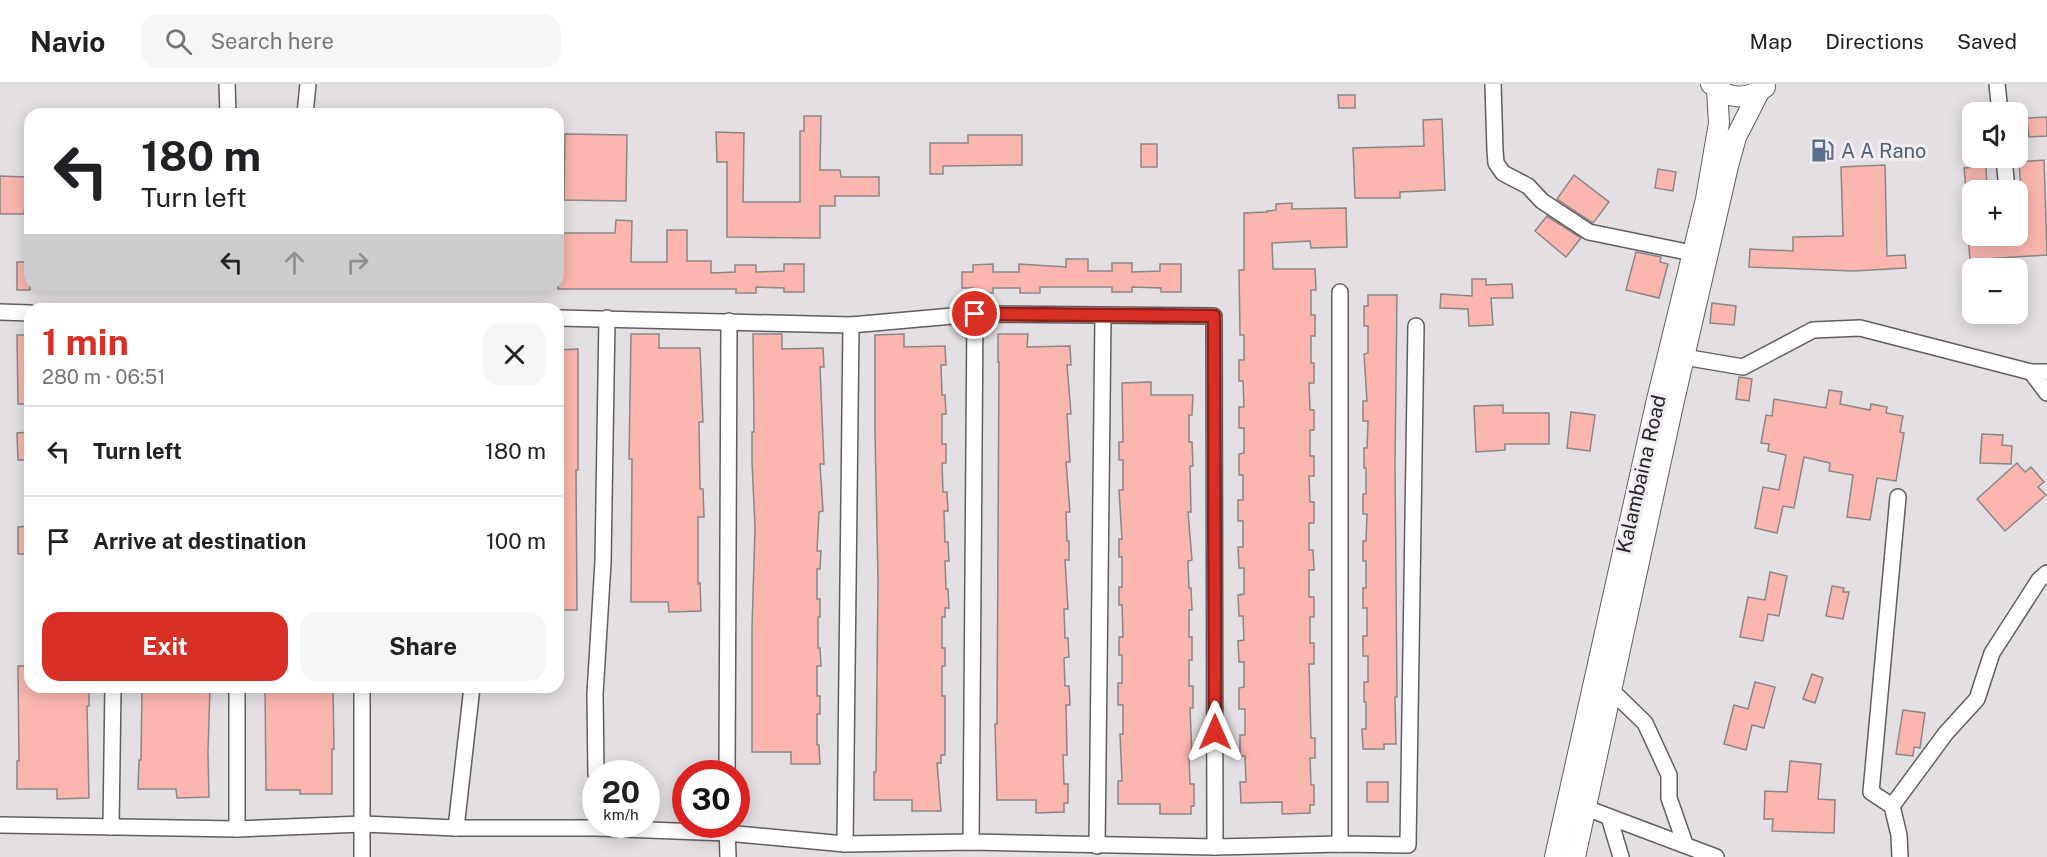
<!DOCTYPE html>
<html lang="en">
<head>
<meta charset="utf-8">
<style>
  body { margin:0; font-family:"Public Sans",sans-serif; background:#f6f6f6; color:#202124; height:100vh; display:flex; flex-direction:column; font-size:22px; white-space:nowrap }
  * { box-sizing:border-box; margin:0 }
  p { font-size:20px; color:#757577 }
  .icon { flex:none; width:33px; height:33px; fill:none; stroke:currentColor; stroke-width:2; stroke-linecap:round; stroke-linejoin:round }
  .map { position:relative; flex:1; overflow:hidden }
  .side { position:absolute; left:24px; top:219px; width:540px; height:390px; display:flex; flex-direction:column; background:#fff; border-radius:18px; box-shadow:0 3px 15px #0003 }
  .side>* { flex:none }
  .top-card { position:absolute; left:24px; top:24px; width:540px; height:183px; border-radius:18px; box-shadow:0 3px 15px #0003; background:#fff; color:#202124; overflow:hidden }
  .controls { position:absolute; left:1962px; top:18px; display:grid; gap:12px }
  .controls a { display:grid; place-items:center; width:66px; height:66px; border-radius:12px; background:#fff; box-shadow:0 3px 15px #0003; font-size:30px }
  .speed { position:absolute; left:582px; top:676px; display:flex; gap:12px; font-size:30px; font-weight:700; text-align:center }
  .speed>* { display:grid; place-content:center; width:78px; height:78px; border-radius:50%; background:#fff; box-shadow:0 3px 15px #0003; line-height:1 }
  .speed small { font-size:15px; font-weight:400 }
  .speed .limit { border:9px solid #d22; background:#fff; color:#111 }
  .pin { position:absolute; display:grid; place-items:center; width:51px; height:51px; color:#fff; margin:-26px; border:3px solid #fff; border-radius:50%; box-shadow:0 2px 6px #0007 }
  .me { position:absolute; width:66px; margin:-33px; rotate:0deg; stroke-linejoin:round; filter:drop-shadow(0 0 4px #0008) }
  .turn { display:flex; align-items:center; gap:21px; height:126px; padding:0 18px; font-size:27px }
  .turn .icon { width:78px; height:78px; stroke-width:2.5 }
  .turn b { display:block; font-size:42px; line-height:51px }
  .lanes { display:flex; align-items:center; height:57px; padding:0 18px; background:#0003; justify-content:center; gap:30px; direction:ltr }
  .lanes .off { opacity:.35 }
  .round { display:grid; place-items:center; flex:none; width:63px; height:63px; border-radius:18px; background:#f6f6f6 }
  .summary { display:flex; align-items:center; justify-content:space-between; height:102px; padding:0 18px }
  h1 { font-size:36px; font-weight:700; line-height:45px; color:#d93025 }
  .cta { display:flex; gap:12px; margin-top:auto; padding:12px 18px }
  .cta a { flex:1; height:69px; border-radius:18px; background:#d93025; color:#fff; font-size:24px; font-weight:700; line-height:69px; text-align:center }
  .cta a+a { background:#f6f6f6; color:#202124 }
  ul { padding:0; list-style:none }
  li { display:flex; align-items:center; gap:18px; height:90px; padding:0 18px; border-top:2px solid #e0e0e0 }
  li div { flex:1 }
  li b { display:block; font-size:22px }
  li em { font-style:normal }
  header { display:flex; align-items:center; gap:36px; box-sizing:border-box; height:84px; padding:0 30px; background:#fff; border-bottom:2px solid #e0e0e0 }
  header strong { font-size:28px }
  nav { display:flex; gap:33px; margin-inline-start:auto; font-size:21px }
  .search { width:420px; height:54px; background:#f6f6f6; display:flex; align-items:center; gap:15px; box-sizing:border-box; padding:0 21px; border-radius:18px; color:#757577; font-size:22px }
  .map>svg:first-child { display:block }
</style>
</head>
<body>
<header>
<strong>Navio</strong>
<div class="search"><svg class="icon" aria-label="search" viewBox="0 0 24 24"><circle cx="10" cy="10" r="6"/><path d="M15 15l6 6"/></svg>Search here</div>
<nav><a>Map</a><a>Directions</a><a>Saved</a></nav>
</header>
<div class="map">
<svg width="2047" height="773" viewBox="0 0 2047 773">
  <rect width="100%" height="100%" fill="#e3dfe3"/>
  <!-- building -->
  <g fill="#fab6af" stroke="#8c8686" stroke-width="1.5">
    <polygon points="1338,11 1355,11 1355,24 1339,24"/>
    <polygon points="804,32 821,32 820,86 840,86 841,93 879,93 879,112 835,112 835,122 820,122 820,154 727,153 727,78 717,78 716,48 744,49 743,118 800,118 800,47 804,47"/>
    <polygon points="2047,33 2047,52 2029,53 2027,34"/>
    <polygon points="1442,35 1445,106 1400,108 1400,114 1355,114 1353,64 1424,62 1423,36"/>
    <polygon points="565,50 627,51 626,117 564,116"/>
    <polygon points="968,51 1022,51 1022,81 943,82 943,90 930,90 930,59 968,59"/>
    <rect x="1141" y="60" width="16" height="23"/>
    <polygon points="2044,76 2047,171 1970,176 1968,152 1990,152 1990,153 2024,151 2019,78"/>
    <polygon points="1885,81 1887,172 1905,171 1906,184 1853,187 1749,183 1750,165 1793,167 1793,153 1843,152 1841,83"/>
    <polygon points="1986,82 1987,106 1966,106 1964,84"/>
    <polygon points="1658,85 1676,88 1673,107 1655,104"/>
    <polygon points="1574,91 1609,118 1593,139 1557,115"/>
    <polygon points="0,92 27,93 24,130 0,130"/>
    <polygon points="1292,119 1292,125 1346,124 1347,163 1311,164 1310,157 1272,159 1273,185 1315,185 1316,206 1311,206 1311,231 1315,231 1315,252 1311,252 1311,279 1314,279 1314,299 1309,299 1310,326 1314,326 1314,346 1310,346 1310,372 1314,372 1314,392 1309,392 1310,418 1314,418 1314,439 1309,439 1309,466 1313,466 1314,486 1309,486 1309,513 1314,513 1314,533 1310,533 1310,559 1314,559 1314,580 1309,580 1311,654 1315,654 1315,674 1310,674 1311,701 1314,701 1314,721 1310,721 1310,729 1282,730 1282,718 1241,719 1240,698 1246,698 1245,672 1240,672 1240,651 1245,651 1245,625 1239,625 1239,604 1244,603 1244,578 1239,578 1238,557 1244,556 1243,532 1239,532 1238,511 1244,510 1244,484 1239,484 1238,463 1243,463 1243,437 1238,437 1238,416 1243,416 1243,391 1239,391 1239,370 1244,369 1244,344 1239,344 1239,323 1244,323 1243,297 1239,297 1239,276 1244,276 1244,251 1240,251 1239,186 1244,186 1244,129 1267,128 1267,127 1276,126 1276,120"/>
    <polygon points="1547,132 1581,154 1566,173 1535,147"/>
    <polygon points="616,136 632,137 631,178 667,178 667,146 687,146 687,177 711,177 711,189 735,188 735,181 756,181 756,188 784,187 784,180 804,180 804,208 784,208 784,204 756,203 756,209 736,209 736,205 558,205 558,178 561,178 561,149 615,149"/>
    <polygon points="1636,168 1661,173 1660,178 1668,180 1659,214 1626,206"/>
    <polygon points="1066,175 1088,175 1088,187 1112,187 1112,179 1132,179 1132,188 1160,187 1160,180 1181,180 1181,208 1161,208 1161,204 1132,203 1132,208 1112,208 1112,203 1040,203 1040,209 1020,209 1020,204 993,204 993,209 973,209 973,204 962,204 962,188 973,188 973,181 993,180 993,188 1019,188 1019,180 1066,183"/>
    <rect x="17" y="178" width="13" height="28"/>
    <polygon points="1472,195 1486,195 1486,201 1512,200 1513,214 1491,214 1493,241 1469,242 1468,225 1440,224 1441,210 1472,212"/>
    <polygon points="1368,211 1397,211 1395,379 1397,613 1395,613 1396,660 1384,660 1384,665 1363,665 1362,645 1366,645 1366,618 1364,618 1364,598 1368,598 1368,572 1363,572 1363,552 1367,552 1367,524 1363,524 1363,504 1366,504 1366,477 1363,477 1363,457 1366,457 1367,430 1363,430 1363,410 1366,410 1366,384 1364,384 1364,364 1367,364 1368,337 1363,337 1363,317 1367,317 1364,270 1368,269 1368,242 1364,242 1364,222 1368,222"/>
    <polygon points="1712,219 1736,222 1734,241 1710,239"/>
    <polygon points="631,250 659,250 659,264 700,264 703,338 699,338 700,405 703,405 704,433 698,433 698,500 700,499 701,527 669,528 668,518 631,518 632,375 629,375"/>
    <polygon points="753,250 782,250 782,265 823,264 824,283 820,283 824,380 820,380 823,427 819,428 817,467 821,467 820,485 817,485 817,515 820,515 820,533 818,533 818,564 820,564 821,582 817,582 817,612 820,612 820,630 817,630 817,661 819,661 820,680 791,680 791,668 752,668 752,544 755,444 752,377 752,348 754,348"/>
    <polygon points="904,250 904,263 945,262 946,281 941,281 942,311 945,311 946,330 942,330 942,360 946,360 946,379 942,379 943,408 947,408 948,427 944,427 945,458 948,458 949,477 945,477 946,505 948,505 949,524 945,524 945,533 942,533 942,564 945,564 945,582 942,582 942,612 945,612 945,671 941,671 941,679 937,679 941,727 912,727 912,716 874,716 874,688 876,688 878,495 875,348 875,251"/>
    <polygon points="998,250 1028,250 1027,263 1070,262 1071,281 1067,281 1071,330 1067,330 1070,378 1066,378 1070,428 1066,428 1067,457 1069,457 1069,476 1065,476 1068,525 1064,525 1065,554 1068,554 1069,573 1064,574 1065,602 1069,602 1070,621 1066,621 1067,671 1063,671 1064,700 1068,700 1068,719 1064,719 1064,728 1036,729 1036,716 997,716 995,640 997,640 999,278 998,278"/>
    <polygon points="17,251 30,251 30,320 18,320"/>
    <polygon points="578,265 578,386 576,386 577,526 558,526 558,266"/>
    <polygon points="1739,293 1752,295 1749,317 1736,315"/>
    <polygon points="1151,298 1151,311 1193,311 1192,331 1189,331 1189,358 1192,358 1193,382 1190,382 1191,428 1188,428 1192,476 1188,477 1189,504 1191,504 1192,526 1189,526 1189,553 1192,553 1192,576 1189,576 1189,602 1193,602 1193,624 1190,624 1192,673 1189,673 1190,700 1194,700 1194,722 1191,722 1191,730 1160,730 1160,720 1118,720 1118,697 1122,697 1120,650 1123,650 1123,621 1118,621 1118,599 1122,599 1122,571 1119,571 1119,553 1123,553 1122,521 1119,521 1119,503 1122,503 1122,473 1119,473 1119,455 1122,455 1119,406 1123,406 1123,376 1119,376 1119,358 1123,358 1122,299"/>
    <polygon points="1829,306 1842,308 1840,320 1870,326 1871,320 1887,323 1886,329 1903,332 1900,348 1904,349 1896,397 1877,394 1870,436 1847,433 1853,391 1829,387 1830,379 1804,373 1794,424 1783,422 1777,449 1755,444 1763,403 1779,406 1786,371 1768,367 1769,360 1761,359 1766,331 1772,332 1774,315 1826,324"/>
    <polygon points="1503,321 1503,329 1549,329 1549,360 1505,360 1505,366 1476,368 1474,322"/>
    <polygon points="1571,328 1595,331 1590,367 1567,364"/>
    <polygon points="30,348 30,376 18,376 17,349"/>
    <polygon points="1982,350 2003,351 2002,361 2012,362 2011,380 1980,379"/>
    <polygon points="2017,379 2025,388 2031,383 2044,398 2038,403 2046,411 2005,447 1977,415"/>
    <polygon points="30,442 30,470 18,470 18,443"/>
    <polygon points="1770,488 1787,492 1779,532 1768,530 1763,557 1740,553 1748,513 1765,516"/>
    <polygon points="1832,502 1844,504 1843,508 1849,508 1843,535 1826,532"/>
    <polygon points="18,582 30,582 30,603 89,603 89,622 87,622 89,714 57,715 57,705 17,705 17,677 19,677"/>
    <polygon points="1812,590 1823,594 1815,619 1803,615"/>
    <polygon points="1755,598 1775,603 1764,644 1752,641 1746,666 1724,660 1734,621 1748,625"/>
    <polygon points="142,603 210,603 208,669 209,713 177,714 176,705 138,705 139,676 141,676"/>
    <polygon points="265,603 333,603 334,665 332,665 332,710 300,710 300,706 266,706"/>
    <polygon points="1903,626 1925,629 1920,664 1914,663 1913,672 1896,670"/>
    <polygon points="1790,677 1821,680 1818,715 1835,716 1834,749 1772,747 1773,735 1764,735 1765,707 1787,708"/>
    <rect x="1367" y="698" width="21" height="20"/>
  </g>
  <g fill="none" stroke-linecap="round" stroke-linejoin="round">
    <defs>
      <g id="minor">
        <polyline points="227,0 228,30"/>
        <polyline points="1493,0 1495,66 1496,79 1503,89 1528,102 1542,117 1589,148 1692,169"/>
        <polyline points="1997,0 2000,28"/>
        <polyline points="305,30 308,0"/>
        <polyline points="2004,74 2007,106"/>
        <polyline points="1340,208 1340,760"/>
        <polyline points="0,228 30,229"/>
        <polyline points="558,234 851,241 975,230 1214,232 1215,763"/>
        <polyline points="1684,273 1743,283 1813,246 1860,244 2031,288 2047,288"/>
        <polyline points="2031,288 2047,309"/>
        <polyline points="1898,413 1871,708 1892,722 1899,751 1900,773"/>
        <polyline points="237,603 237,745"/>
        <polyline points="362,603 362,773"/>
        <polyline points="1611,606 1645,639 1669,691 1669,714 1685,760"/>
        <polyline points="596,690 595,610 603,478 607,234"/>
        <polyline points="727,690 729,237"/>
        <polyline points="1892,722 1946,649 1977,615 1992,569 2039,496 2047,489"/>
        <polyline points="1586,724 1716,773"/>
        <polyline points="1609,733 1621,773"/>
        <polyline points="0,741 237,745 363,740 456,744 596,744 727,749 845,760 971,758 1215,763 1340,760 1408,761 1416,242"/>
        <polyline points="727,741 728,773"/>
        <polyline points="111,743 113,603"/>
        <polyline points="456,744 472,603"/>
        <polyline points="971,758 975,230"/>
        <polyline points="845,760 851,241"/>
        <polyline points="1097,762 1103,232"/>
      </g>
      <g id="major">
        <path d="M1711,0c16,15 36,17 54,3"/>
        <polyline points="1555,773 1656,320 1706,115 1719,39 1717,6"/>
        <polyline points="1575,773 1673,321 1728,82 1736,53 1759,8"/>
      </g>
    </defs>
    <!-- minor casing -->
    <use href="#minor" stroke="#615e62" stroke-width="18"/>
    <!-- major casing -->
    <use href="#major" stroke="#615e62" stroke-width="22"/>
    <!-- minor -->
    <use href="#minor" stroke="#fff" stroke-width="15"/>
    <!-- major -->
    <use href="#major" stroke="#fff" stroke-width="20"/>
  </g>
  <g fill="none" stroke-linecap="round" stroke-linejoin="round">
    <defs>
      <polyline id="route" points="975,230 1214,232 1215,648"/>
    </defs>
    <!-- route casing -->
    <use href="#route" stroke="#8d1f18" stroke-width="15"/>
    <!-- route -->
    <use href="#route" stroke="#d93025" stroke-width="10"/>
  </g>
  <!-- icons -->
  <defs>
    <symbol id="fuel-bare" viewBox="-9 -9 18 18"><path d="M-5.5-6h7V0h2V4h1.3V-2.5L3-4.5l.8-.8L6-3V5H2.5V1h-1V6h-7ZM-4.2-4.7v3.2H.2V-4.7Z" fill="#5c6f8a" stroke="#f0ecf1" stroke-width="2.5" paint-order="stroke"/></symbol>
  </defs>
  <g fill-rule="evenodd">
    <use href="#fuel-bare" x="1806" y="50" width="33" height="33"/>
  </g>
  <g text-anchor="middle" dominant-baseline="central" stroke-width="6" stroke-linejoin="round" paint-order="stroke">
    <!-- service labels -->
    <g font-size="20" fill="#4e5e75" stroke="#f0ecf1" text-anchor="start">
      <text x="1841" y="67">A A Rano</text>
    </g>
    <!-- street labels -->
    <g font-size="20" fill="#232224" stroke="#f0ecf1">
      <text transform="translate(1641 390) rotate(-77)">Kalambaina Road</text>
    </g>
  </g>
</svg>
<div class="controls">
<a><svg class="icon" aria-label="sound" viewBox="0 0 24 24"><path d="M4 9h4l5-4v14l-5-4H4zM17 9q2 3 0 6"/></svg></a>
<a>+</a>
<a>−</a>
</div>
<div class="speed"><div>20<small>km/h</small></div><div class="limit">30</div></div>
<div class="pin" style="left:975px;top:230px;background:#d93025"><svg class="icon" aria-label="arrive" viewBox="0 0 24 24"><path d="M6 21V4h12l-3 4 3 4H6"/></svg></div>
<svg class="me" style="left:1215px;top:648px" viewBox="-20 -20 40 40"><path d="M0-17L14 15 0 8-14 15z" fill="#d93025" stroke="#fff" stroke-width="4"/></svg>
<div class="top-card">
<div class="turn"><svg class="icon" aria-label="left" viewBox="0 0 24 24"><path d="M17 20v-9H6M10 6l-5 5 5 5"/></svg><div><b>180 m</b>Turn left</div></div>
<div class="lanes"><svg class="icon" aria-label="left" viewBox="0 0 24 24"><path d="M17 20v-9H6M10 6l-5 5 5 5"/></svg><svg class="icon off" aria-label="ahead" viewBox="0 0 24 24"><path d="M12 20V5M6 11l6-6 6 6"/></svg><svg class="icon off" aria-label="right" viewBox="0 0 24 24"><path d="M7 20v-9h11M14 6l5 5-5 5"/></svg></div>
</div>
<section class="side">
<div class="summary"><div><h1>1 min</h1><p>280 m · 06:51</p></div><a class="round"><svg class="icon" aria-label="close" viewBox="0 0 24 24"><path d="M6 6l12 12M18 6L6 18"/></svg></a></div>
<ul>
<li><svg class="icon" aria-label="left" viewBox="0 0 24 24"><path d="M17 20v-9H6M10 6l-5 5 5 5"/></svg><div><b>Turn left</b></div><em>180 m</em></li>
<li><svg class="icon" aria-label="arrive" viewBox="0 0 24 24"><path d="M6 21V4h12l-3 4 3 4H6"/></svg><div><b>Arrive at destination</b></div><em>100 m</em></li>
</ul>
<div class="cta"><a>Exit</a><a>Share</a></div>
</section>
</div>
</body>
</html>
